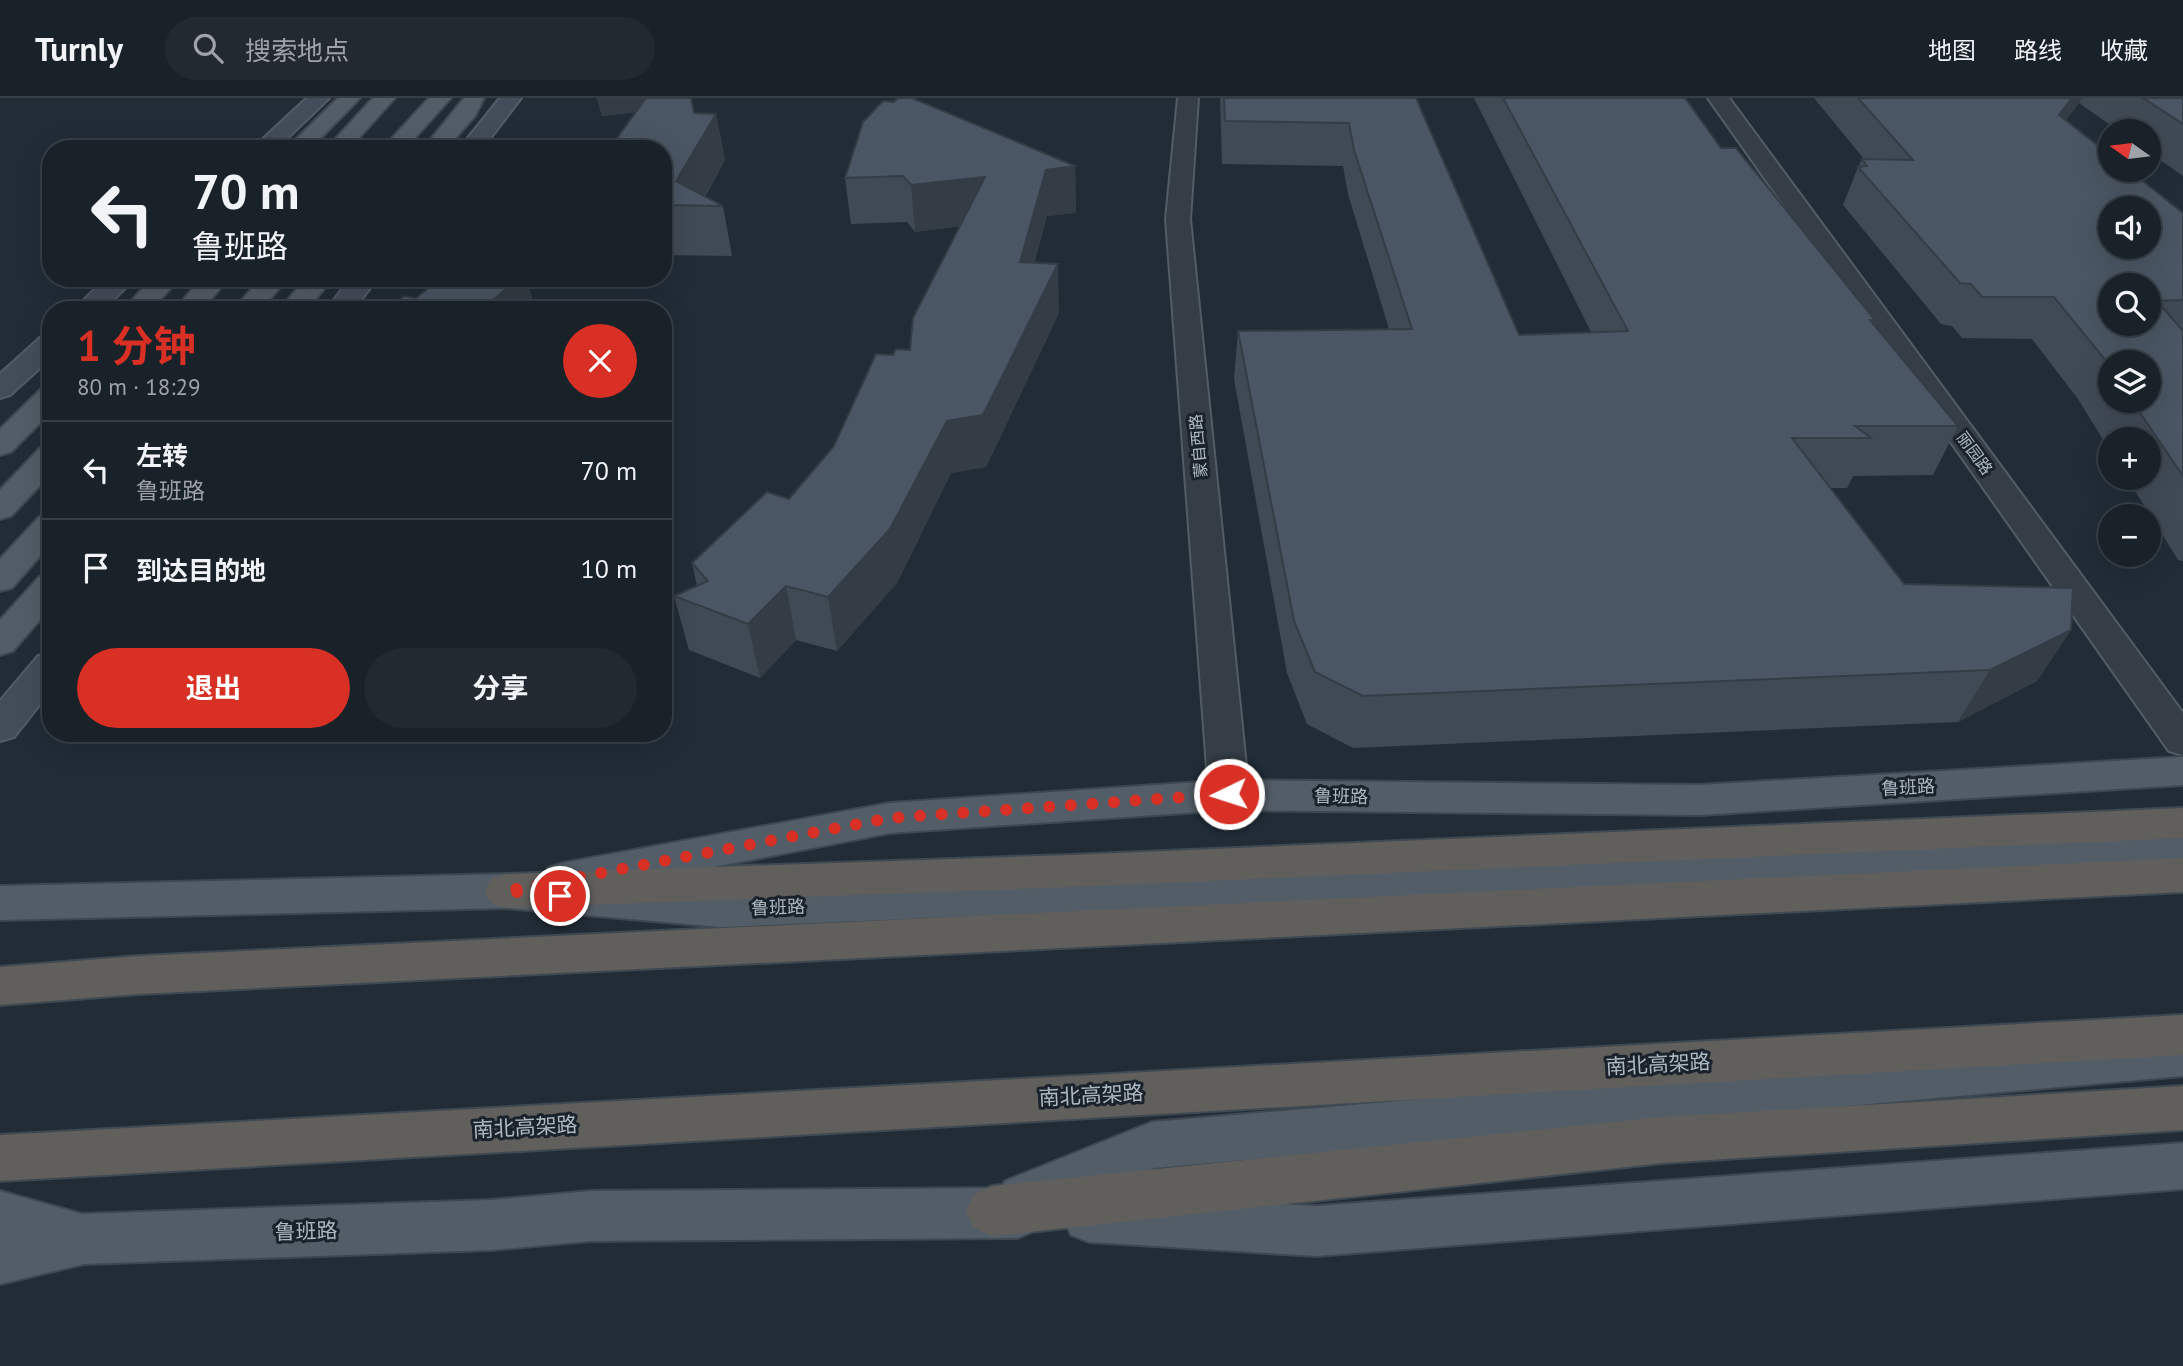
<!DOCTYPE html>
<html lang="zh">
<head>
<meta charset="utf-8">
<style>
  body { margin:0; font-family:"PT Sans","Noto Sans SC",sans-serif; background:#222931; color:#f1f3f6; height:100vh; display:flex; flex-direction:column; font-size:26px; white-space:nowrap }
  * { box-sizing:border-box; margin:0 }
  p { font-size:23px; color:#9fa3a8 }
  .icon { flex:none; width:38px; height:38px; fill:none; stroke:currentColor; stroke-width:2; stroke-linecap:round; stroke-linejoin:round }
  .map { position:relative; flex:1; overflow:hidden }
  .drawer { position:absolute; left:42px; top:203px; width:630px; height:441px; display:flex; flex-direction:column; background:#192129; border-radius:28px; box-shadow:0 7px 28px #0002,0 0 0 2px #373e46 }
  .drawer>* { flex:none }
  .hud { position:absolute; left:42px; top:42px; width:630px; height:147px; border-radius:28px; box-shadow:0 7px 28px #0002,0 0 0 2px #373e46; background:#192129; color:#f1f3f6; overflow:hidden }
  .needle { width:46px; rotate:284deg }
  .buttons { position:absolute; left:2098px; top:21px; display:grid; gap:14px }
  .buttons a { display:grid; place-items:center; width:63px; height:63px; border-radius:50%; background:#192129; box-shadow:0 7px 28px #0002,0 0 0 2px #373e46; font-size:35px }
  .pin { position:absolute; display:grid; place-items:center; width:60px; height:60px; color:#fff; margin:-30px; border:4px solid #fff; border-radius:50%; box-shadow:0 2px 7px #0007 }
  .me { position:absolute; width:77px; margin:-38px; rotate:266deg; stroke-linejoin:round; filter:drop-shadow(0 0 5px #0008) }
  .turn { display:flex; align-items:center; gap:24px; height:147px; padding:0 35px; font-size:32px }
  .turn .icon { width:91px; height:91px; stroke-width:2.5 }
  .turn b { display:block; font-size:49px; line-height:60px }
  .round { display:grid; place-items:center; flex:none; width:74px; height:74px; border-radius:37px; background:#222931 }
  .overview { display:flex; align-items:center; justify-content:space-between; height:119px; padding:0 35px }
  h1 { font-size:42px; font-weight:700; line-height:52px; color:#d93025 }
  .button { display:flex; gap:14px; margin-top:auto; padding:14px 35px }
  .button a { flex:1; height:80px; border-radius:42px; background:#d93025; color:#fff; font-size:28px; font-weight:700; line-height:80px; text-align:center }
  .button a+a { background:#222931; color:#f1f3f6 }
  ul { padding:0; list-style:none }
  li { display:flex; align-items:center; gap:21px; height:98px; padding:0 35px; border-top:2px solid #373e46 }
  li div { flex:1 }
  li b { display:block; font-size:26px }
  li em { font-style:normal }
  header { display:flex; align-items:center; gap:42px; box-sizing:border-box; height:98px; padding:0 35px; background:#192129; border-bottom:2px solid #373e46 }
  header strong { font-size:33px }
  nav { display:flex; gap:38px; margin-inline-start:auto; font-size:24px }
  .search { width:490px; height:63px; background:#222931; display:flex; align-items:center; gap:18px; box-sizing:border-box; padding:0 24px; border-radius:38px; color:#9fa3a8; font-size:26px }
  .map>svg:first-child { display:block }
</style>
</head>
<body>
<header>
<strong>Turnly</strong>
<div class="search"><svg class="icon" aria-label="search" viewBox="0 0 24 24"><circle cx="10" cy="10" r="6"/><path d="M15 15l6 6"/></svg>搜索地点</div>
<nav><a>地图</a><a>路线</a><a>收藏</a></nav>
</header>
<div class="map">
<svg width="2183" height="1268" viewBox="0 0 2183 1268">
  <rect width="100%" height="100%" fill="#212c37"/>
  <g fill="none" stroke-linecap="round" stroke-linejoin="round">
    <defs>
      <g id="minor">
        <polygon points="1178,0 1198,0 1190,121 1249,697 1243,708 1229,712 1215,708 1209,697 1166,121"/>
        <polygon points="1708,0 1729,0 2183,615 2183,657 2169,653"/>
      </g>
      <g id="secondary">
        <polygon points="307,0 329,0 276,51 252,51"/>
        <polygon points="500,0 521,0 482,51 459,51"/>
        <polygon points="106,180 135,180 103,212 74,212"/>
        <polygon points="351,180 378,180 353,212 326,212"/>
        <polygon points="51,237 51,260 10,297 0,300 0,276 41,239"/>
        <polygon points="51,555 51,592 14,639 0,643 0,603 38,558"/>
      </g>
      <g id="primary">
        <polygon points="338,0 360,0 310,51 286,51"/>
        <polygon points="373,0 395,0 349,51 326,51"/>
        <polygon points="429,0 451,0 405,51 382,51"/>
        <polygon points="464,0 484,0 475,18 446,51 423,51"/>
        <polygon points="152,180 180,180 151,212 123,212"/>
        <polygon points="202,180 229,180 202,212 174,212"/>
        <polygon points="261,180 288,180 261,212 233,212"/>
        <polygon points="306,180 333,180 307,212 279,212"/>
        <polygon points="51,288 51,314 11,354 0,357 0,331 41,291"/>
        <polygon points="51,348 51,376 11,418 0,421 0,392 40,350"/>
        <polygon points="51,416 51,446 12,490 0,493 0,461 39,419"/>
        <polygon points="51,476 51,509 13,553 0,557 0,522 39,479"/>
        <polygon points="2183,659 2183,687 1700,717 1229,712 890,735 626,786 721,795 2183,734 2183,766 721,829 506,810 0,822 0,788 506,776 543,779 548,770 563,765 890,705 1229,682 1700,687"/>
        <polygon points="2183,936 2183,978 1154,1070 1095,1095 1316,1108 2183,1045 2183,1091 1316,1158 1089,1144 1071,1137 1063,1119 1069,1106 1043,1116 1036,1132 1018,1140 591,1143 491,1152 84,1166 0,1186 0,1093 82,1116 491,1102 591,1093 1001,1090 1005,1083 1152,1024"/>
      </g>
      <g id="trunk">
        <polygon points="2183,710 2183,740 1071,789 506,810 491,805 485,793 491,781 506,776 1071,757"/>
        <polygon points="2183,760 2183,794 139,896 0,907 0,869 139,858"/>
        <polygon points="2183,917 2183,957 0,1083 0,1037"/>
        <polygon points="2183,988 2183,1032 1663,1065 992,1138 974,1130 966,1113 974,1096 992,1088 1663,1019"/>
      </g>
    </defs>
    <!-- minor casing -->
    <use href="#minor" stroke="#525c65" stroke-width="4"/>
    <!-- secondary casing -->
    <use href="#secondary" stroke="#525c65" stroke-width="4"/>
    <!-- primary casing -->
    <use href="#primary" stroke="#3e4751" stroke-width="4"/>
    <!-- trunk casing -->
    <use href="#trunk" stroke="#3f4952" stroke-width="4"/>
    <!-- minor -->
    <use href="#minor" fill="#353e47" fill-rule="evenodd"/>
    <!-- secondary -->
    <use href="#secondary" fill="#434d5a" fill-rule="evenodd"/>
    <!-- primary -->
    <use href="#primary" fill="#535d67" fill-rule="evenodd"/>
    <!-- trunk -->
    <use href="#trunk" fill="#605f5c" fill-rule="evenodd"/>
  </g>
  <!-- wall -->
  <g fill="#404a55" fill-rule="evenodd">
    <polygon points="597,0 692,0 694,15 716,16 725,62 705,99 723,108 732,158 663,157 663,51 613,49 613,46 636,14 602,18"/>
    <polygon points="1220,0 1416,0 1519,237 1591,234 1474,0 1685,0 1721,50 1875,222 1873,227 1958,328 1933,377 1853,378 1847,390 1830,390 1904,486 2071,532 2037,583 1958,624 1353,650 1307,626 1287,575 1234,281 1238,233 1389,231 1348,96 1343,68 1222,66"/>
    <path d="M1814,0h369v78l-34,-24v-21h-30l-40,-28 -13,17 117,93v348l-5,-1 -51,-82h22v-39h-39v12l-32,-52 -46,-60 -70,-1 -10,-12 -11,-2 -98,-119 15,-38 4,-8h2zM2110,264l39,39h-39z"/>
    <polygon points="1075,68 1076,115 1047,118 1034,165 1059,215 986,369 951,375 897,485 837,553 796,542 760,580 689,552 674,498 697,488 692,465 789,401 834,348 893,257 910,252 960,128 915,134 907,124 851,126 845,80"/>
  </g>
  <!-- shaded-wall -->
  <g fill="#343c45">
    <polygon points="597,0 662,0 663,11 602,18"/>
    <polygon points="691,0 699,43 716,16 725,62 699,108 676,83"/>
    <polygon points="2072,0 2082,0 2079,5 2041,54 2059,17"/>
    <polygon points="1075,68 1076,115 1047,118 1022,213 1020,164 1046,72"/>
    <polygon points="985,79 987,125 915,134 911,87"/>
    <polygon points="1058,166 1059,215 986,369 951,375 897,485 837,553 828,499 947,323"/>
    <polygon points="493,180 526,180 536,212 495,212 492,203"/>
    <polygon points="786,488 796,542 760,580 748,526"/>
    <polygon points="2071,532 2037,583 1958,624 1990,572"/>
  </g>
  <!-- building -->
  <g fill="#4a5663" stroke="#343c45" stroke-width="2" fill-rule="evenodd">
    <polygon points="646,0 691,0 694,15 716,16 676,83 723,108 663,107 663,51 612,51 615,46 613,46"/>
    <polygon points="898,0 912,0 1075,68 1046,72 1020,164 1058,166 983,317 947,323 890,431 828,499 786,488 748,526 674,498 708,483 692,465 767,394 789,401 834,348 876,256 893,257 896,251 910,252 913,220 985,79 911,87 903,78 845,80 863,24 883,3 894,4"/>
    <polygon points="1224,0 1416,0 1519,237 1628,233 1503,0 1685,0 1721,50 1736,50 1875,222 1870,222 1958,328 1855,328 1871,340 1792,340 1904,486 2073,490 2071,532 1990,572 1363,598 1315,574 1294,523 1238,233 1412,231 1354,52 1349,25 1225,23"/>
    <path d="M1858,0h214l-13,17 51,40v15h19l54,43v87l-26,1 26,30v145l-51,-75h17v-39h-39v6l-7,-11 -49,-60h-72l-11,-13 -11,-1 -102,-116 9,-1 -5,-7 51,1zM2110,110h39v39h-39zM2110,187h39v39h-39z"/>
    <polygon points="2143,0 2183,0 2183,26"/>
    <polygon points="441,180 519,180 492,203 529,208 525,212 387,212 404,198 416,200"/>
  </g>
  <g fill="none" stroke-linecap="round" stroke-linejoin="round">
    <!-- route -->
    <polyline stroke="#d93025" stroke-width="12" stroke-dasharray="0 21.6" points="560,798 506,793 890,720 1229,696"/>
  </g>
  <g text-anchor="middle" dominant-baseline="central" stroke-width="6" stroke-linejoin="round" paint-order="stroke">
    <!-- far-street labels -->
    <g font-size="16" fill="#afb9c4" stroke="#1a232c">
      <text transform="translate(1198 348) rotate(-95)">蒙自西路</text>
      <text transform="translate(1975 355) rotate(54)">丽园路</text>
    </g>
    <!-- street labels -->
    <g font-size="18" fill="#afb9c4" stroke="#1a232c">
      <text transform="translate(1908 689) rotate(-3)">鲁班路</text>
      <text transform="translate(1341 698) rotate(1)">鲁班路</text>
      <text transform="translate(778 809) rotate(-2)">鲁班路</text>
    </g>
    <!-- near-street labels -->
    <g font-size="21" fill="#afb9c4" stroke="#1a232c">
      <text transform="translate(1658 966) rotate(-3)">南北高架路</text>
      <text transform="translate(1091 997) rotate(-3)">南北高架路</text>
      <text transform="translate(525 1029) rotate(-3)">南北高架路</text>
      <text transform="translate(306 1133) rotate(-2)">鲁班路</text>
    </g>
  </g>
</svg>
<div class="buttons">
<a><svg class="needle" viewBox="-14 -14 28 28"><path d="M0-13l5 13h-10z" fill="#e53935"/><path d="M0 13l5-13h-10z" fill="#9fa3a8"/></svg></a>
<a><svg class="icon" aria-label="sound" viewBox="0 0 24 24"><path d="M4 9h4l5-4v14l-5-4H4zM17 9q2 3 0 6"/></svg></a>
<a><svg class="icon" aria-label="search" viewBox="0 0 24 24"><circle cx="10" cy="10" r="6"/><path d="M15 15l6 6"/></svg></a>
<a><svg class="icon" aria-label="layers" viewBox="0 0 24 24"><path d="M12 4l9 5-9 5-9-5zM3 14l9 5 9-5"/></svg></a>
<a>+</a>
<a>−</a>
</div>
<div class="pin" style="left:560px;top:798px;background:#d93025"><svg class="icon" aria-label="arrive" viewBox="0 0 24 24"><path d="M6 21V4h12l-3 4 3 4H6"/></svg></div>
<svg class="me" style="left:1229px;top:696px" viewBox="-20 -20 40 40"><circle r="17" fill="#d93025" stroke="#fff" stroke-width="3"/><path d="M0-11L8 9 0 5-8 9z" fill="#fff"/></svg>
<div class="hud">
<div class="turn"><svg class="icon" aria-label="left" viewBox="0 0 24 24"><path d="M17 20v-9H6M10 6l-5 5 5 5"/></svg><div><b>70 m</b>鲁班路</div></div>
</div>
<section class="drawer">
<div class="overview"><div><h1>1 分钟</h1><p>80 m · 18:29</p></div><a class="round" style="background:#d93025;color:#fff"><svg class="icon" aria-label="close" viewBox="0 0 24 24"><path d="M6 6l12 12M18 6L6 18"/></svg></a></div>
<ul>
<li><svg class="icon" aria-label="left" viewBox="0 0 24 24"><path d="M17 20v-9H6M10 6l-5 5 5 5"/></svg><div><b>左转</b><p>鲁班路</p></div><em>70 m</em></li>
<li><svg class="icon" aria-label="arrive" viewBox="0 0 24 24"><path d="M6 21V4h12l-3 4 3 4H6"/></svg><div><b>到达目的地</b></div><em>10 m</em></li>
</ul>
<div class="button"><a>退出</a><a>分享</a></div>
</section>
</div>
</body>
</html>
